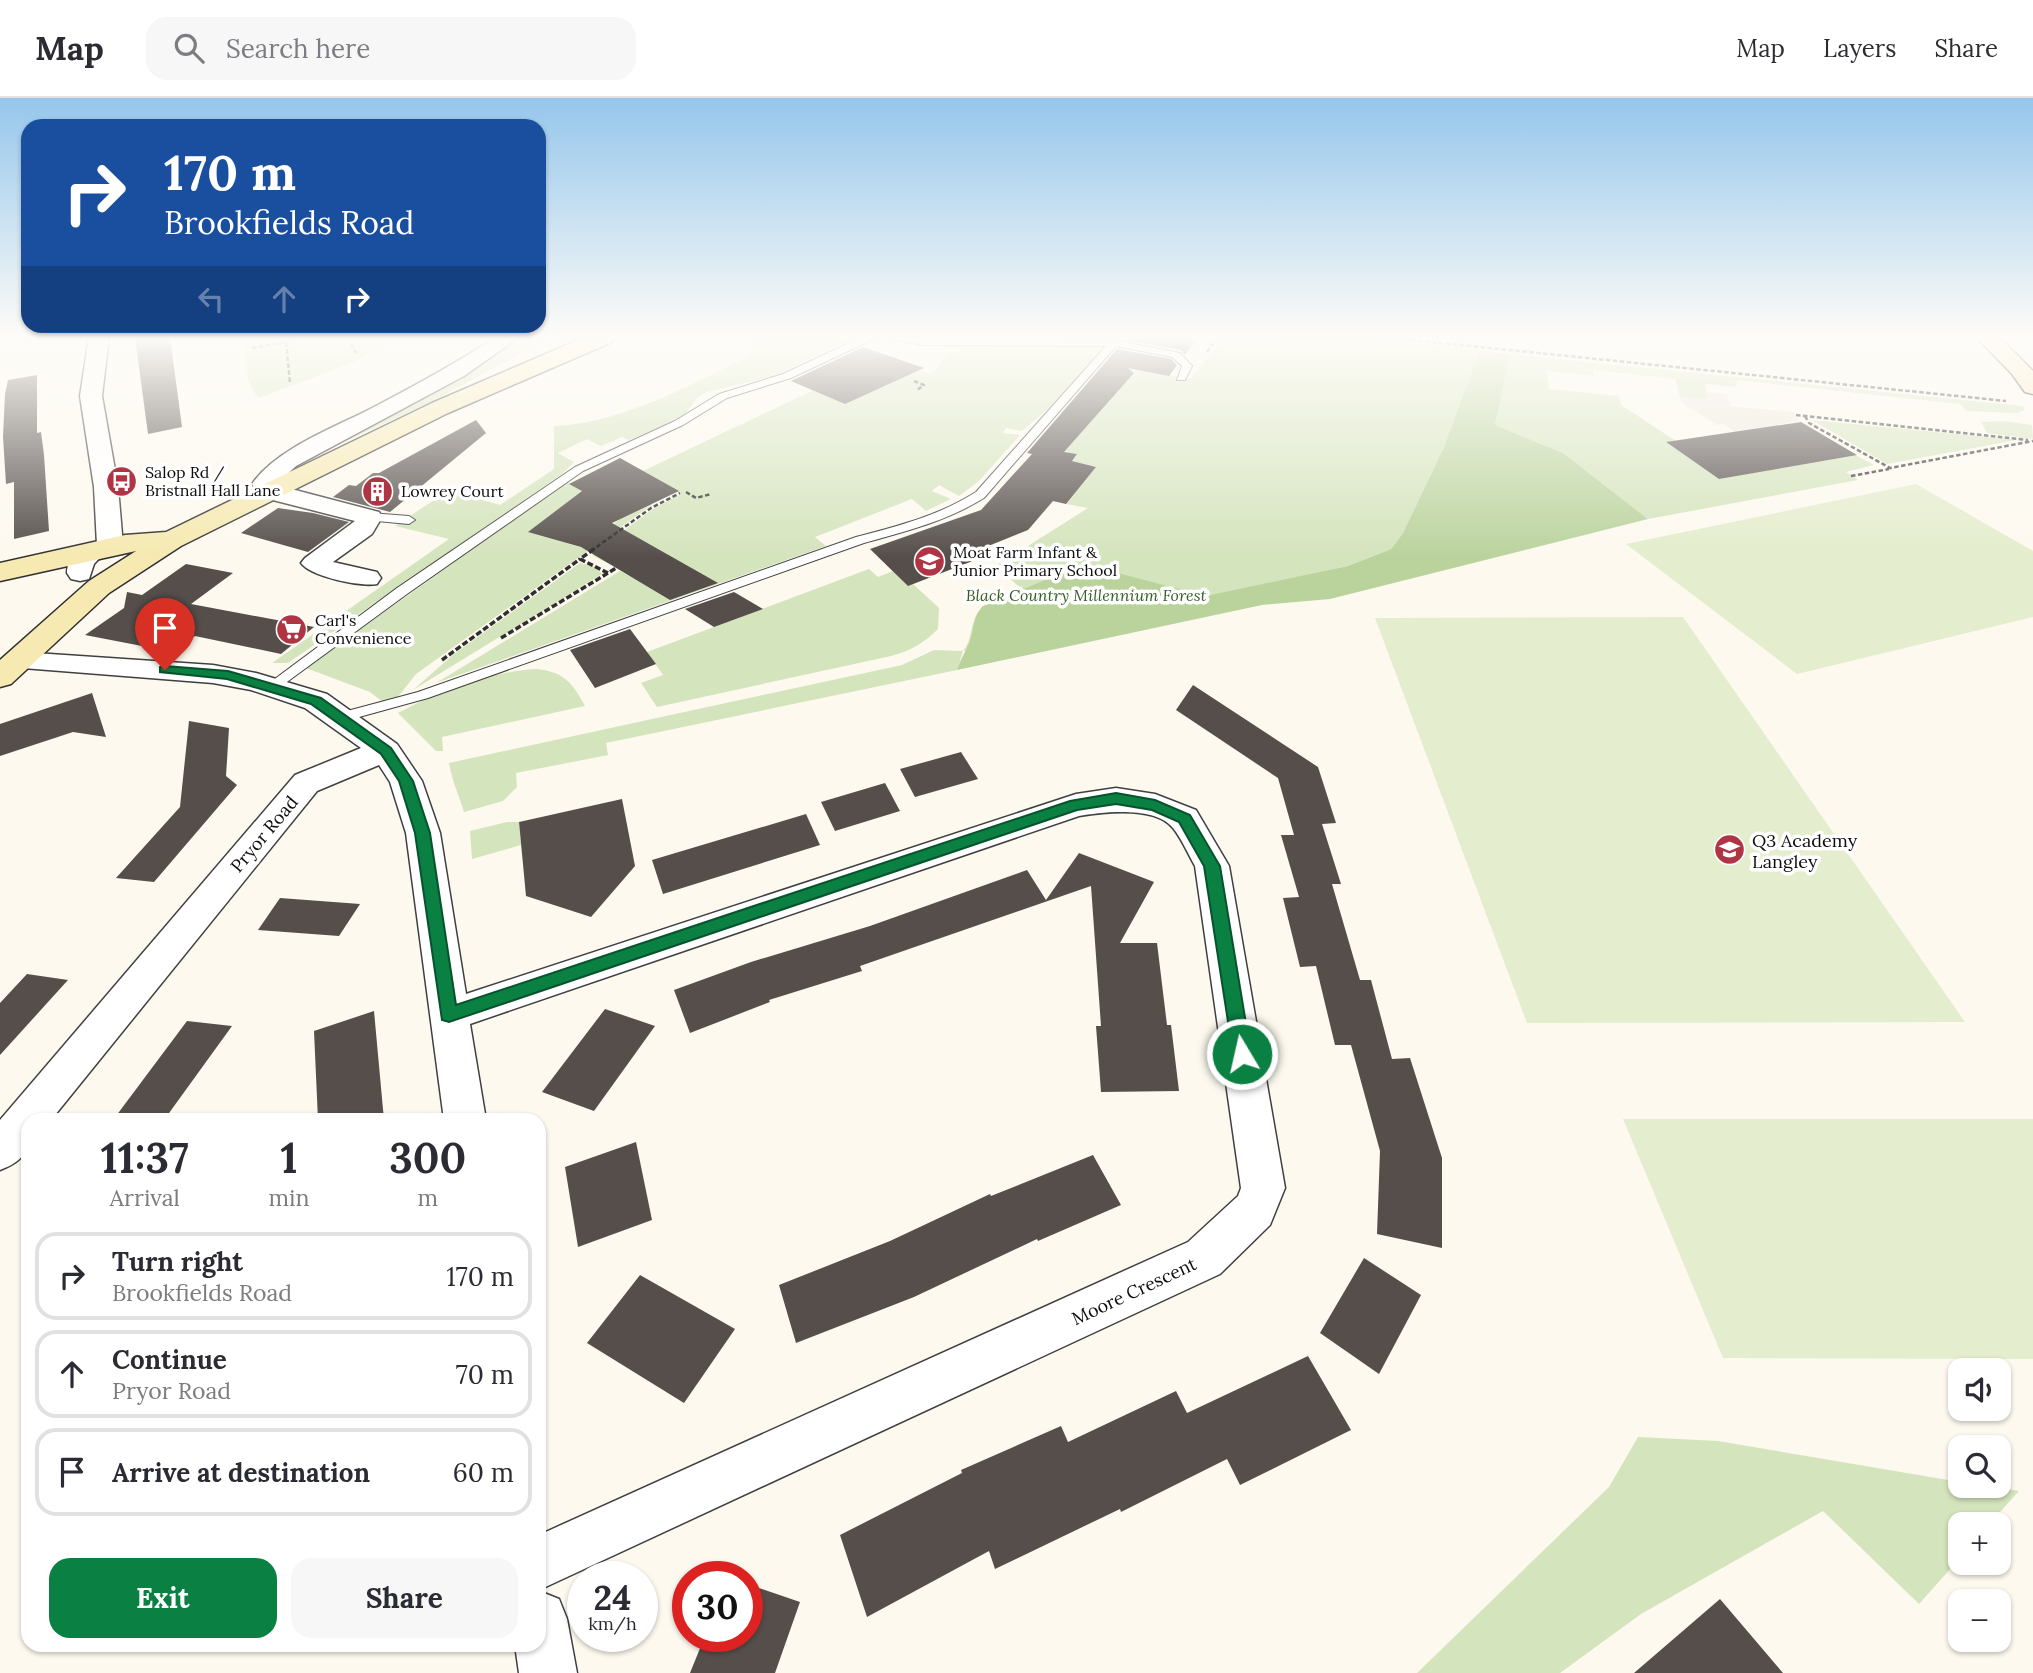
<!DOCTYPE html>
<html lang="en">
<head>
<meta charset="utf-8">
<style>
  body { margin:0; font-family:Lora,serif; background:#f7f7f7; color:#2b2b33; height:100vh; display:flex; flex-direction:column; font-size:26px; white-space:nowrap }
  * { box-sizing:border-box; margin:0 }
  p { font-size:23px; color:#7c7c81 }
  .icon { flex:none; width:38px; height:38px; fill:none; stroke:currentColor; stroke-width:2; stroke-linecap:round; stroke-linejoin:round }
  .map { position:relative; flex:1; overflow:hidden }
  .panel { position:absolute; left:21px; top:1015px; width:525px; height:539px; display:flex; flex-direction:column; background:#fff; border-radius:21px; box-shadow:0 2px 5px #0004 }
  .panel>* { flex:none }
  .hud { position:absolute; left:21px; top:21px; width:525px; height:214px; border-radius:21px; box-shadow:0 2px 5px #0004; background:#1a4fa0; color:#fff; overflow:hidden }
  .tools { position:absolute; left:1948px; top:1260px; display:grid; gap:14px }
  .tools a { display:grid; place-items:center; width:63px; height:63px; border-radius:14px; background:#fff; box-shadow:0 2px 5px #0004; font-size:35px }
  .speed { position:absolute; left:567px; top:1463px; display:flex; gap:14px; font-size:35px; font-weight:700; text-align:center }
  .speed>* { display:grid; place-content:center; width:91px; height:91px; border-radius:50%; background:#fff; box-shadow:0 2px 5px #0004; line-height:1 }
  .speed small { font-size:18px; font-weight:400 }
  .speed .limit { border:10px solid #d22; background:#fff; color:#111 }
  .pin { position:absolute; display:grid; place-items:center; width:60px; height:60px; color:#fff; margin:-72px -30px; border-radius:50% 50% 50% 0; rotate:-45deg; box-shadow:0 0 7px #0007 }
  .pin .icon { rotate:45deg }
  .me { position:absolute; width:77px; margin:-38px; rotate:351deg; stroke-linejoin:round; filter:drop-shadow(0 0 5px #0008) }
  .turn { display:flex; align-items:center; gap:24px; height:147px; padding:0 28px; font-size:32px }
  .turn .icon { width:91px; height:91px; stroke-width:2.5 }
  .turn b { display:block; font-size:49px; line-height:60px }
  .lanes { display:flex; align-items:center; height:66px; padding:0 28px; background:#0003; justify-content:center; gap:35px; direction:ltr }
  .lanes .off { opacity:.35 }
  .eta { display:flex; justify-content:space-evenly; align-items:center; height:119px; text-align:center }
  .eta b { font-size:42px; font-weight:700; line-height:49px }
  .button { display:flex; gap:14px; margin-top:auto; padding:14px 28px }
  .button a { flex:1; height:80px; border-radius:21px; background:#0b8043; color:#fff; font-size:28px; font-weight:700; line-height:80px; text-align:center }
  .button a+a { background:#f7f7f7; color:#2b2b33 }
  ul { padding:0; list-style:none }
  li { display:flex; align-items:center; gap:21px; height:88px; margin:0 14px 10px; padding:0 14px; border:4px solid #e1e1e2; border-radius:21px }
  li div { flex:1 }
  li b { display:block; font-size:26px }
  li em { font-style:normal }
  header { display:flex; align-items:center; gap:42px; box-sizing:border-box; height:98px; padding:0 35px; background:#fff; border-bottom:2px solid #e1e1e2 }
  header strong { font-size:33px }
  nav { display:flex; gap:38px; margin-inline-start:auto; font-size:24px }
  .search { width:490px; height:63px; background:#f7f7f7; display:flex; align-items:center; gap:18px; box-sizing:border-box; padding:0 24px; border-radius:21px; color:#7c7c81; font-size:26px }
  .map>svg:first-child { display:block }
</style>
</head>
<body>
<header>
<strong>Map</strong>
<div class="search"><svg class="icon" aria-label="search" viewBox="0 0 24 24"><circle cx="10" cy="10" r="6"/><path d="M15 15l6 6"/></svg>Search here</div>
<nav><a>Map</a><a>Layers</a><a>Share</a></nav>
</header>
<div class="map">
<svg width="2033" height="1575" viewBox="0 0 2033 1575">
  <rect width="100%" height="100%" fill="#fdf9ef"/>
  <!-- green -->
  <g fill="#d4e4bc">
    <path d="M245,239h153l-44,25 -95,36c-17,-18 -14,-39 -14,-61z"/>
    <polygon points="522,239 550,239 435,302 309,360 461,279"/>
    <path d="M740,239h123l-27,9 -64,31 -65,15 -9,5 -15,20 -54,23 -7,-3 -21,9 -14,-7 -29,14 16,9 -12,12 -274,189h-16l177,-124 -54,-13 54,-36 51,15 54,-36v-43c77,-4 143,-46 212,-78z"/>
    <path d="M1225,239h141l114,13 -36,97 -41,86 -12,16 -43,17 -385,85 -6,19 -351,73 2,12 -92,18 1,14 -14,14 -39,11c-5,-17 -12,-31 -15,-49l453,-98 32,-15 29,1c8,-9 7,-19 11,-30 5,-20 33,-24 50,-30l-28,-25 92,-58 -22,-4 30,-37 -24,-6 5,-7 -13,-2 73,-83 53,10z"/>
    <path d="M958,246l150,1 -58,62 -28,24 -16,-3 -3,5 17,2 -41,46 -20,15 -20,-11 -7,6 19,8 -25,12 -14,-12 -97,38 11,9 -390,137 184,-112 24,13 39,-20 -36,-21 -40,20 -15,-8 59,-45 30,-16 -38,-23 227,-108 40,12 11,-5 9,4c13,-7 14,-21 28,-30z"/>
    <polygon points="1510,256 2023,308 2025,312 2016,315 1966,313 1960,306 1737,282 1736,289 1705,286 1708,301 1680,299 1675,281 1593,272 1594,278 1547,273 1549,291 1619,298 1621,307 1676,343 1667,345 1719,381 1854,356 1874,367 1846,374 1858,382 1648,421 1563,355 1495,327"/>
    <polygon points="1812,322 2017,342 1887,366"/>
    <polygon points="2003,323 2032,327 2033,341 1987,335 1981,324"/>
    <polygon points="567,384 582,393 529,434 583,450 634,410 653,406 416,576 397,600 383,604 370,594 306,570"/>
    <polygon points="580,465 595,469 602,476 413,592 454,556"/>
    <path d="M869,471l9,8 15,-6 15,15 5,-2 26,24 -1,21c-14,14 -28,22 -47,27l-234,51 -16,-24 22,-8 -16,-23z"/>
    <path d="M536,571c27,2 37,14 49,37l-143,31 1,14h-7l-38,-38c43,-23 90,-41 138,-44z"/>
    <polygon points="507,724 519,724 521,747 472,761 470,733"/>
    <polygon points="1638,1339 1718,1343 1960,1384 1960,1388 1986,1388 2019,1393 1989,1426 1960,1426 1960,1460 1919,1506 1823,1413 1641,1516 1560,1575 1417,1575 1609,1389"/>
  </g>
  <!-- forest -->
  <path fill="#bad39d" d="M1480,252l30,4 -15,71 68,28 85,66 -318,80 -68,6 -305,65c3,-10 8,-17 12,-27 6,-14 3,-26 14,-37l100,-42 123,32 142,-30 43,-17 12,-16 41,-86z"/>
  <!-- pitch -->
  <g fill="#e4edcd">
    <polygon points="1916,386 2033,453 2033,519 1797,576 1626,446"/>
    <polygon points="1683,519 1965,924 1527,925 1375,520"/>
    <polygon points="1623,1021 2033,1021 2033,1261 1723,1260"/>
  </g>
  <!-- plaza -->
  <polygon fill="#ede8df" points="1706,294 1727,296 1731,308 1794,314 1799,323 1736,334 1723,326 1717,327 1682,305 1680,299 1707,301"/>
  <!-- building -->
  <g fill="#554e4b">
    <polygon points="135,239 170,239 182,329 148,336"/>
    <polygon points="1128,239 1199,239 1185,257 1181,252 1125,242"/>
    <polygon points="863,249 924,270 845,306 791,283"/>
    <polygon points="1117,251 1171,261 1177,267 1169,278 1128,270 1134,275 1064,354 1077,356 1072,363 1096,369 1066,406 1053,403 1028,432 976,453 983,459 908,488 870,451 981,412 1032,356 1027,355"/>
    <polygon points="37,277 37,335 41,334 44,357 49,433 14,441 14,384 6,386 3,339 5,296 8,282"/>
    <polygon points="476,322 486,335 390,414 333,399 349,387 356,388 373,375 379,375"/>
    <polygon points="1801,324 1857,357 1719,381 1666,344"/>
    <polygon points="620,360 679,393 612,425 718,485 670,502 581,449 528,434 582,393 569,386"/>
    <polygon points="278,410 313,415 349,424 308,454 241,435"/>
    <polygon points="186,466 233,475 191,506 314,529 281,556 195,538 173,554 85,537 124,510 127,494 142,497"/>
    <polygon points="734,494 763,511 714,529 685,511"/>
    <polygon points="630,531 656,566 595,590 570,552"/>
    <polygon points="1193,587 1318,669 1336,725 1322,726 1341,786 1332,786 1360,882 1371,882 1392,961 1410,960 1442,1060 1442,1150 1377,1136 1380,1053 1351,947 1335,947 1316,868 1300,869 1283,800 1299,799 1281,737 1294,737 1278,680 1176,612"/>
    <polygon points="92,595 106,639 73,634 0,658 0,626"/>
    <polygon points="189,623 229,630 226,678 237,687 154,784 116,780 180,709"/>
    <polygon points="961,654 978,681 915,699 900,671"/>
    <polygon points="885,685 900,713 835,733 821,704"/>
    <polygon points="622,701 635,768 591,819 526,798 519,724"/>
    <polygon points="806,716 820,747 663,796 652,762"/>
    <polygon points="1079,755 1154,784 1120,845 1157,845 1167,927 1171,927 1179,993 1101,994 1096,928 1101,928 1091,788 860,868 862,873 769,902 770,904 690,935 674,892 751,864 870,828 1027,772 1046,802"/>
    <polygon points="280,800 360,806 339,838 258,832"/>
    <polygon points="27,876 68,882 0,957 0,905"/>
    <polygon points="605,911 655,928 594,1013 542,994"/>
    <polygon points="374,913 384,1022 318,1022 314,933"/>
    <polygon points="187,923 232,928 164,1022 113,1022"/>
    <polygon points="636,1044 652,1122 578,1149 565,1069"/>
    <polygon points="1093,1057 1121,1107 1038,1143 1037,1141 914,1199 796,1245 779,1187 890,1143 990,1096 991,1098"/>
    <polygon points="1364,1160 1421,1197 1379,1276 1320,1235"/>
    <polygon points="640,1177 735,1231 684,1305 587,1245"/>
    <polygon points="1308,1258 1351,1332 1240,1387 1227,1361 1121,1414 1120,1411 995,1471 989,1453 867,1519 840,1437 962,1375 961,1372 1061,1328 1068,1344 1176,1293 1187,1315"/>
    <polygon points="747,1486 800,1504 775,1575 690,1575 705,1538 747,1538"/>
    <polygon points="1720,1501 1783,1575 1634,1575"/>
  </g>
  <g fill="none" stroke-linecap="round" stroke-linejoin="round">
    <defs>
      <g id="lane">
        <polygon points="862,239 878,239 791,280 727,300 683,327 583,373 407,496 276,592 271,594 264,589 397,490 575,369 675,323 719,296 783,276"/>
        <path d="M885,239l229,3 66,13 12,13 -7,14h-8l5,-14 -10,-9 -56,-11 -132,152c-37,23 -77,33 -120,45l-436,155 -87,24 -5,-2 -3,-3 3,-3 82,-22 438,-155c42,-11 82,-21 120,-45l130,-146 -184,-1z"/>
        <polygon points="370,415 409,418 415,422 409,426 366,422 364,419"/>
      </g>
      <g id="street">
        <path d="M89,239h20l-7,59 16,91 5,59 -4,5 -14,1 -11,12 -5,15 -9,2 -9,-2 -4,-6c0,-16 14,-29 30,-28l-3,-58 -14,-91z"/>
        <path d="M496,239h23l-55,39 -168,90 -20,19 103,27 3,5 -10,17 -39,28 44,10 4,6 -4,6c-16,3 -66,-7 -76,-21l4,-5 50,-37 -94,-24 -9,-13c25,-36 84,-57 122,-77 42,-22 83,-44 122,-70z"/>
        <path d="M20,554l193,13 43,8 71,21 70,50 25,37 18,52 26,161 610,-200 40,-6 39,6 41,16 33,56 56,322 -15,37 -50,49 -681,316v-55l649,-293 50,-46 3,-8 -46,-322c-7,-12 -13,-27 -22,-38 -18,-22 -69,-16 -94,-12l-609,208 16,96h-42l-38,-287 -16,-51 -11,-17 -62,26 -266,329h-23c0,28 1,39 -28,50v-50l295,-345 66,-27 -56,-40 -54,-18 -38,-7 -203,-16 -4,-6 4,-6z"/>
        <polygon points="539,1493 559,1501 567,1521 577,1575 519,1575 515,1547 539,1547"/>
      </g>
      <g id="secondary">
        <polygon points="585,239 614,239 612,244 448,315 181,448 109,495 11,586 0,589 0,562 89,483 136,453 0,483 0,465 125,437 166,434 432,305"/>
        <polygon points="1976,239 1999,239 2033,273 2033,296 2025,294 2012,276"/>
      </g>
    </defs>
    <!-- lane casing -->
    <use href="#lane" stroke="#404040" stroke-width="2"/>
    <!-- street casing -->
    <use href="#street" stroke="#404040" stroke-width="3"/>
    <!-- secondary casing -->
    <use href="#secondary" stroke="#2f2f2f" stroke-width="3"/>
    <!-- path-far1 -->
    <g stroke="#2f2f2f" stroke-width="2.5" stroke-dasharray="4.5 2.5" stroke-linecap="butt">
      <polyline points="348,239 356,255"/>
      <polyline points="1383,239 2006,303"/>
      <polyline points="286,244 303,239"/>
      <polyline points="252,250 286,244 290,285"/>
      <polyline points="1207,254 1218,239"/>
      <polyline points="914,283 924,287 917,292"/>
      <polyline points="1796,317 2028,342"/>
      <polyline points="1805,318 1809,325 1890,370 2033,343"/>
      <polyline points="1851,378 1889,371"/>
      <polyline points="686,394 696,400 711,396"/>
      <polyline points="591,453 651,410 680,395"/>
    </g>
    <!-- path -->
    <g stroke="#2f2f2f" stroke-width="3.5" stroke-dasharray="6 2.5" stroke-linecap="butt">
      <polyline points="594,451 580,461 608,475 616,470"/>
      <polyline points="501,540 608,475"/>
      <polyline points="442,562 580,461"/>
    </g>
    <!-- lane -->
    <use href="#lane" fill="#fff" fill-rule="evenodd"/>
    <!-- street -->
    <use href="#street" fill="#fff" fill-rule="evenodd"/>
    <!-- secondary -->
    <use href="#secondary" fill="#f6e9b1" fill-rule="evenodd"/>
  </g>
  <!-- sky -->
  <linearGradient id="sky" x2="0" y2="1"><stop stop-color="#95c6eb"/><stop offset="0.52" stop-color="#fefcf8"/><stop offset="1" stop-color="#fefcf8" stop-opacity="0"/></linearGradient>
  <rect width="2033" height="460" fill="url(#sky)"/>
  <!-- route -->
  <polygon fill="#0b8043" stroke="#07532c" stroke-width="2" points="165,568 228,573 321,600 391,650 413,683 430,735 456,907 1070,703 1116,695 1155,702 1190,717 1220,768 1251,956 1248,961 1242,963 1235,961 1233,956 1204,768 1179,724 1152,712 1116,706 1077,712 449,924 442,922 415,735 399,683 381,656 311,606 227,581 160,574 160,569"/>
  <!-- icons -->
  <defs>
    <symbol id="bus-disc" viewBox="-11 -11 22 22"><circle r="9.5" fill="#af3444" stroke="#fff"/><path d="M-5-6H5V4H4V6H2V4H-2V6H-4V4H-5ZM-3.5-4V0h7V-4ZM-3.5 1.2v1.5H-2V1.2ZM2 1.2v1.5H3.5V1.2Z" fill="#fff"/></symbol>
    <symbol id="building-disc" viewBox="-11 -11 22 22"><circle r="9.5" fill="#af3444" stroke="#fff"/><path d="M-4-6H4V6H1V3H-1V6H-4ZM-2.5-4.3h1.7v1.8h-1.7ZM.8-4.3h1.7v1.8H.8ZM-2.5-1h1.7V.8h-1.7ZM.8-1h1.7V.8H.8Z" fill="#fff"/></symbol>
    <symbol id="school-disc" viewBox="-11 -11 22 22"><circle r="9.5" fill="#af3444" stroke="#fff"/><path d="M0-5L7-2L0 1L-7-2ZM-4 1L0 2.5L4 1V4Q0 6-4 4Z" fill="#fff"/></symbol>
    <symbol id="supermarket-disc" viewBox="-11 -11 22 22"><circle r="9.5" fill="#af3444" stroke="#fff"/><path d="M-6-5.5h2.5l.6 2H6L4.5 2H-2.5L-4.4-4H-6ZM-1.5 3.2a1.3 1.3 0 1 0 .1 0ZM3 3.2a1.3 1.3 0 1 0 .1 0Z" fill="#fff"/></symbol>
  </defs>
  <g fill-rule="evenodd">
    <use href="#bus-disc" x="104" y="366" width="35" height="35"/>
    <use href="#building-disc" x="360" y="376" width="35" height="35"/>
    <use href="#school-disc" x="912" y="446" width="35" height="35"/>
    <use href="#supermarket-disc" x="274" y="514" width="35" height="35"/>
    <use href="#school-disc" x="1712" y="734" width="35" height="35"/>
  </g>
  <g text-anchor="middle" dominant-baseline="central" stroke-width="7" stroke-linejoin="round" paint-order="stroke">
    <!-- far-poi labels -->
    <g font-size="16" fill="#0d0d0d" stroke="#fff" text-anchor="start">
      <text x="145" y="374">Salop Rd /<tspan x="145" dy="18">Bristnall Hall Lane</tspan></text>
      <text x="401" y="393">Lowrey Court</text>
      <text x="953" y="454">Moat Farm Infant &amp;<tspan x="953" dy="18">Junior Primary School</tspan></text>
      <text x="315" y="522">Carl's<tspan x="315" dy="18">Convenience</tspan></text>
    </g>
    <!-- far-park labels -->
    <g font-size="16" font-style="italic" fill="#355e25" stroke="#fff">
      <text x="1086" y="497">Black Country Millennium Forest</text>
    </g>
    <!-- street labels -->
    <g font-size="18" fill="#0d0d0d" stroke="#fff">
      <text transform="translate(264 736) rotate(-50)">Pryor Road</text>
      <text transform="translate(1134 1193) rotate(-25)">Moore Crescent</text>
    </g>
    <!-- poi labels -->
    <g font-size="18" fill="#0d0d0d" stroke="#fff" text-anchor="start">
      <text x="1752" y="742">Q3 Academy<tspan x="1752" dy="21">Langley</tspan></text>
    </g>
  </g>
</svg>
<div class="tools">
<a><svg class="icon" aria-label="sound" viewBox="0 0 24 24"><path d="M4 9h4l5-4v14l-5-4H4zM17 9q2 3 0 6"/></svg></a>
<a><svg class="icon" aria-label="search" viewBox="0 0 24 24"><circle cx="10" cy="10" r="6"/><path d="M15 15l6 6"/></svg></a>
<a>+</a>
<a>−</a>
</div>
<div class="speed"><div>24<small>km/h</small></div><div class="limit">30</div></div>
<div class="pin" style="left:165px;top:572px;background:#d93025"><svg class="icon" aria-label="arrive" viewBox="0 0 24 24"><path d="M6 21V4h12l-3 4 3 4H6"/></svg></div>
<svg class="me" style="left:1242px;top:956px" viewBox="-20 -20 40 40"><circle r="17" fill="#0b8043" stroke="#fff" stroke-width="3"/><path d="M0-11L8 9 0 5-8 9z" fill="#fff"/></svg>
<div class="hud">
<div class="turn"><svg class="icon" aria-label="right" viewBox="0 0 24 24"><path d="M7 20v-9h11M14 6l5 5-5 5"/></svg><div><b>170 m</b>Brookfields Road</div></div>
<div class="lanes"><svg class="icon off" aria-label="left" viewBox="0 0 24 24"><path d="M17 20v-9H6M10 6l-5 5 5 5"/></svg><svg class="icon off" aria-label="ahead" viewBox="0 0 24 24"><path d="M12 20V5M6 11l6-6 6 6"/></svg><svg class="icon" aria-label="right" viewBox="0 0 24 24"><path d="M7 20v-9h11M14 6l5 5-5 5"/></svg></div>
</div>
<section class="panel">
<div class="eta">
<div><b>11:37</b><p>Arrival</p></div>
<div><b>1</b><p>min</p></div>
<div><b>300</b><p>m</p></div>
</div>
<ul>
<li><svg class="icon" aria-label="right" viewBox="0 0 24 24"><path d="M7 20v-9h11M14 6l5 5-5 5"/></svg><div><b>Turn right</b><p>Brookfields Road</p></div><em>170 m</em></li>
<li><svg class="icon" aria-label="ahead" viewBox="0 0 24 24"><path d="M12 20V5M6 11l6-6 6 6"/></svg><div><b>Continue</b><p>Pryor Road</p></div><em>70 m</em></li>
<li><svg class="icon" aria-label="arrive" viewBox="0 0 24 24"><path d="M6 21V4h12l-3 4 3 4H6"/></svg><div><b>Arrive at destination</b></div><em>60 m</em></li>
</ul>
<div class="button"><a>Exit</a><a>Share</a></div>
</section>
</div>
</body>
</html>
